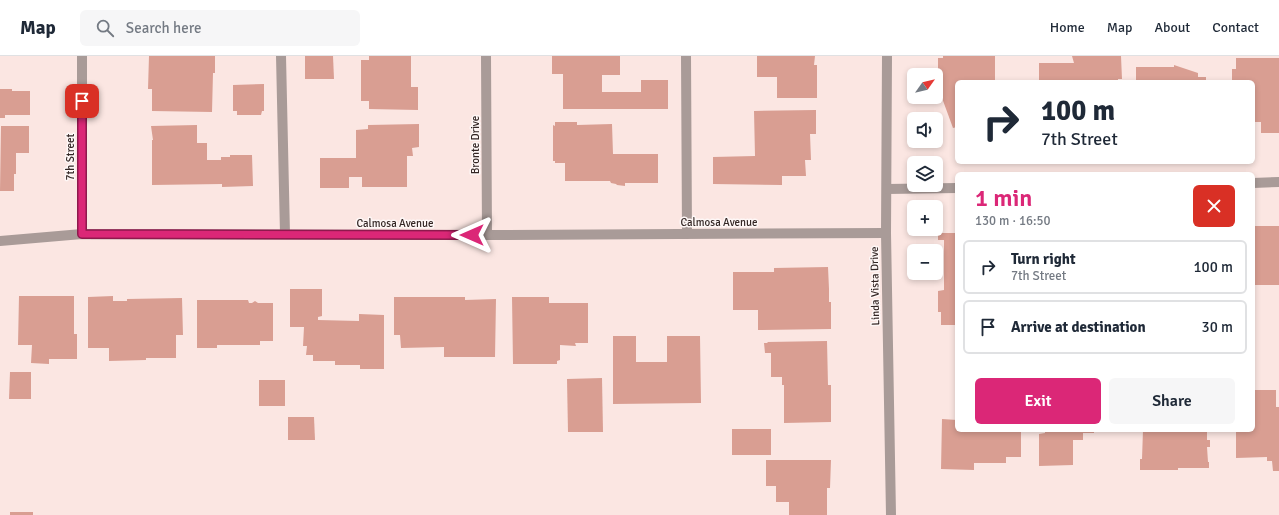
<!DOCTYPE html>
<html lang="en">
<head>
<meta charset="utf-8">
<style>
  body { margin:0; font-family:Signika,sans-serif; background:#f6f6f7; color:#1f2937; height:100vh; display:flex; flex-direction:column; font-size:15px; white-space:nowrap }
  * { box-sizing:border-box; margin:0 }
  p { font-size:13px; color:#747a83 }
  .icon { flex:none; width:22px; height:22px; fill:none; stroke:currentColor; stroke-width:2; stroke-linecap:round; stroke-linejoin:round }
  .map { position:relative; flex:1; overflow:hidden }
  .side { position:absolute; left:955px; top:116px; width:300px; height:260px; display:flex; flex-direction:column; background:#fff; border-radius:6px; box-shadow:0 2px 6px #0003 }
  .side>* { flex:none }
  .hud { position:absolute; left:955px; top:24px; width:300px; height:84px; border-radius:6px; box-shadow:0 2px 6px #0003; background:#fff; color:#1f2937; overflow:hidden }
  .needle { width:26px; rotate:56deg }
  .controls { position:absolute; left:907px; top:12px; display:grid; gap:8px }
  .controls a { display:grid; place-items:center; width:36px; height:36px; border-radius:6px; background:#fff; box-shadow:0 2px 6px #0003; font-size:20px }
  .pin { position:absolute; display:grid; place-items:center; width:34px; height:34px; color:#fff; margin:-17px; border-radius:8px; box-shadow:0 2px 6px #0006 }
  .me { position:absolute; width:44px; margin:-22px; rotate:270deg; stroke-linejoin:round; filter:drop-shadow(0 0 3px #0008) }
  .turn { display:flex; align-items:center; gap:14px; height:84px; padding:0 20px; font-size:18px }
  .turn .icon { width:52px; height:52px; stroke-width:2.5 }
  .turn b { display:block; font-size:28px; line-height:34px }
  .round { display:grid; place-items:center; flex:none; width:42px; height:42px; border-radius:6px; background:#f6f6f7 }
  .summary { display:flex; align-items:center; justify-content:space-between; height:68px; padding:0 20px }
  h1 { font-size:24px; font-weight:600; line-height:30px; color:#db2777 }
  .primary-button { display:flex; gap:8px; margin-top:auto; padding:8px 20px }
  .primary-button a { flex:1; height:46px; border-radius:6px; background:#db2777; color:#fff; font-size:16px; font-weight:600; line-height:46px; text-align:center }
  .primary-button a+a { background:#f6f6f7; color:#1f2937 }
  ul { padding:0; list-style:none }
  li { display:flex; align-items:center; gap:12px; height:54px; margin:0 8px 6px; padding:0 12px; border:2px solid #e0e1e3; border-radius:6px }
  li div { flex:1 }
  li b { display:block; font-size:15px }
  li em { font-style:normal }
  header { display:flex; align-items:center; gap:24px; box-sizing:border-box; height:56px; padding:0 20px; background:#fff; border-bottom:1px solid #e0e1e3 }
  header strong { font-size:19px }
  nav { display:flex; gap:22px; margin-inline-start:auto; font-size:14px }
  .search { width:280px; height:36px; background:#f6f6f7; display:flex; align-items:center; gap:10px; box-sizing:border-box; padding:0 14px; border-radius:6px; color:#747a83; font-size:15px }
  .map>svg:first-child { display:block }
</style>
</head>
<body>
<header>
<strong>Map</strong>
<div class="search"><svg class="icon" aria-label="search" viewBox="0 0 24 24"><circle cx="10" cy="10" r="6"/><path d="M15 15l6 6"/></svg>Search here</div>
<nav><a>Home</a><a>Map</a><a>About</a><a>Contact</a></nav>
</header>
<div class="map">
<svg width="1279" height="459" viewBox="0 0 1279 459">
  <rect width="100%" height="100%" fill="#fbe6e2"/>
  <!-- building -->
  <g fill="#d99e92">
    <polygon points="149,0 215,0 215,17 213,17 212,56 152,55 152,33 148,33"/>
    <polygon points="305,0 333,0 334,23 305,23"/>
    <polygon points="369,0 411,0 411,31 418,31 418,54 369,53 369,45 361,45 361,4 369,4"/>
    <polygon points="552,0 620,0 620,19 602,19 602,36 641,36 641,24 668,24 668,53 563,53 563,18 552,18"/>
    <polygon points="757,0 815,0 814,9 817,9 817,42 777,42 777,21 757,21"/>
    <polygon points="943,0 995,0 995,26 957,26 957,71 953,72 942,42 942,35 938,35 938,2 943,2"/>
    <polygon points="1072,0 1121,0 1122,23 1118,23 1118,26 1039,26 1039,7 1074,7"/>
    <polygon points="1236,2 1279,2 1279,77 1261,77 1261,66 1253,66 1253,26 1232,26 1232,13 1236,13"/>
    <polygon points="1174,9 1198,17 1198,21 1206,21 1206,26 1136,26 1136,11 1174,11"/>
    <polygon points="264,28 264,55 262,55 261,59 237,59 237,55 233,55 233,29"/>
    <polygon points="0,33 12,33 12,35 30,35 30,59 5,59 5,62 0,62"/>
    <polygon points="816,54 816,78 810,78 811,104 805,104 806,120 782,120 782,129 713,128 713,101 755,100 754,55"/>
    <polygon points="555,66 577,66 577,69 612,68 613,98 658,98 658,127 625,127 625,130 617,129 616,128 611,127 610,125 565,125 565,107 555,107 555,105 553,105 553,69 555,70"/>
    <polygon points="419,68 419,91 412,92 413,100 407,100 407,131 362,131 362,121 349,121 349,132 320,132 320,102 356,102 356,74 368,73 368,69"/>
    <polygon points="197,69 197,87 207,87 207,104 221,104 221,101 230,101 230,99 252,99 253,130 222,131 222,128 152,129 152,84 153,84 151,70"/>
    <polygon points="1,70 29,70 29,97 16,97 16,118 14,118 14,135 0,135"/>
    <rect x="1253" y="170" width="26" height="59"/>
    <polygon points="938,177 957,177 957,269 941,269 941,256 938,256 938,235 944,234 944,184 938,184"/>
    <polygon points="828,211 829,233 829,246 831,246 831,273 758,274 758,254 733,254 733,216 774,216 774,212"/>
    <polygon points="290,233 322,233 322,260 318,261 318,264 359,265 359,258 384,259 384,313 360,313 360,309 335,309 335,305 313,305 313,299 306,299 307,290 303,290 304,271 290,271"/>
    <polygon points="19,240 74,240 74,278 77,278 77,303 49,303 49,308 31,307 32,289 18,289"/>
    <polygon points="113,240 113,245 127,245 127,243 182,242 183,279 176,279 176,302 146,302 146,304 109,305 109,292 88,292 88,241"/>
    <polygon points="394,241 465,241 465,244 496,243 495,301 444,301 444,291 401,292 400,279 394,279"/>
    <polygon points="512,241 549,241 549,247 588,247 588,287 575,287 576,290 560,289 560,304 557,305 557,308 513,308"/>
    <polygon points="197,244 248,244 249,247 252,247 255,245 258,247 273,247 273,285 260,285 260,289 217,289 217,292 197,292"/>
    <polygon points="613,280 636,280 636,306 667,306 667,280 700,280 701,347 613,348"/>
    <polygon points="827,285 828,329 831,329 831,366 784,367 784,329 782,329 782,321 771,321 771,297 765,297 764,287 768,287 767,286"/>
    <polygon points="10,316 31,316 31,343 9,343"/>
    <polygon points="602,322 603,376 568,376 567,323"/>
    <rect x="259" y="324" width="26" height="26"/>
    <polygon points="1253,334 1276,334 1276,351 1279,351 1279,415 1273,415 1272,405 1267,405 1267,401 1236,402 1236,374 1253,374"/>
    <polygon points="288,361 314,361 315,384 288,384"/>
    <polygon points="942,363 957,364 957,374 1021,374 1021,401 1006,401 1006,407 974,407 974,414 941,413"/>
    <rect x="732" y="373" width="39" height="26"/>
    <polygon points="1045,374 1094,374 1094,377 1083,377 1083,384 1073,384 1073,409 1039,410 1039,378 1045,377"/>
    <polygon points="1143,374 1209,374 1209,376 1207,376 1207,384 1210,384 1210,391 1207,391 1208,406 1209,406 1209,412 1178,412 1178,414 1140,414 1140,403 1142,403"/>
    <polygon points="766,404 831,404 830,432 827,432 827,459 789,459 789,446 776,446 776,430 766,430"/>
    <rect x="10" y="456" width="23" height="3"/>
  </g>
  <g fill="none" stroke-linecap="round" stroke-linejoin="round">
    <!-- minor -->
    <g stroke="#a99b98" stroke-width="10">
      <polyline points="82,0 82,178"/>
      <polyline points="281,0 285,178"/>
      <polyline points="486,0 487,179"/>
      <polyline points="686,0 687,178"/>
      <polyline points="887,0 886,177 891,459"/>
      <polyline points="1253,127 1279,126"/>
      <polyline points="887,133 957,132"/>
      <polyline points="0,185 82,178 487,179 886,177"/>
    </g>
  </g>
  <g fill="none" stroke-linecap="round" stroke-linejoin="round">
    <defs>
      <polyline id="route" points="82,45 82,178 472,179"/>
    </defs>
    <!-- route casing -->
    <use href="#route" stroke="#8e194d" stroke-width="10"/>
    <!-- route -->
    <use href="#route" stroke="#db2777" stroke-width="7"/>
  </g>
  <g text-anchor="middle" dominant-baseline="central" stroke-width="3" stroke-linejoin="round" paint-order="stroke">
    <!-- street labels -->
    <g font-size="11" fill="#332624" stroke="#fef7f6">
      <text transform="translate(475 89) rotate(-90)">Bronte Drive</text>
      <text transform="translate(70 101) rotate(-90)">7th Street</text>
      <text x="719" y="166">Calmosa Avenue</text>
      <text x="395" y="167">Calmosa Avenue</text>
      <text transform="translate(875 230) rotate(-91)">Linda Vista Drive</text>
    </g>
  </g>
</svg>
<div class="controls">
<a><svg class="needle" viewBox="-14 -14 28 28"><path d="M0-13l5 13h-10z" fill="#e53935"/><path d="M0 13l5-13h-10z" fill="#747a83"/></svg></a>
<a><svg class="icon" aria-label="sound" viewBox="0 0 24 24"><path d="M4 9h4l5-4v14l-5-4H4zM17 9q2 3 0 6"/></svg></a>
<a><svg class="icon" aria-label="layers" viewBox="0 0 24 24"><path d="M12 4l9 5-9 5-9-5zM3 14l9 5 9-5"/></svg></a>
<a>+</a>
<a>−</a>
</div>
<div class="pin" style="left:82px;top:45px;background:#d93025"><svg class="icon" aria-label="arrive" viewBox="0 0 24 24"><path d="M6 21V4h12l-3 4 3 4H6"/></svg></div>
<svg class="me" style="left:472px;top:179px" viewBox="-20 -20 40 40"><path d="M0-17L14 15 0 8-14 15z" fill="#db2777" stroke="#fff" stroke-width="4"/></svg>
<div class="hud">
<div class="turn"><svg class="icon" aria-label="right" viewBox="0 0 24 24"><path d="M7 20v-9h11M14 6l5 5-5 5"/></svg><div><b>100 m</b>7th Street</div></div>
</div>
<section class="side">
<div class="summary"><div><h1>1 min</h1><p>130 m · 16:50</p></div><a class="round" style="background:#d93025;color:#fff"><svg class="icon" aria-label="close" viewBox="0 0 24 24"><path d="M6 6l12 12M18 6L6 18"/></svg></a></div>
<ul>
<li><svg class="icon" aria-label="right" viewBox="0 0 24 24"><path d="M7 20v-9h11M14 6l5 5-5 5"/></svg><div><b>Turn right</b><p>7th Street</p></div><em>100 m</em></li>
<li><svg class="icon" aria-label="arrive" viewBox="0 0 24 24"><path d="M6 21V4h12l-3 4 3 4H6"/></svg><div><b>Arrive at destination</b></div><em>30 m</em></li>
</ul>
<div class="primary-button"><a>Exit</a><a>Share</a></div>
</section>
</div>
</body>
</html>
